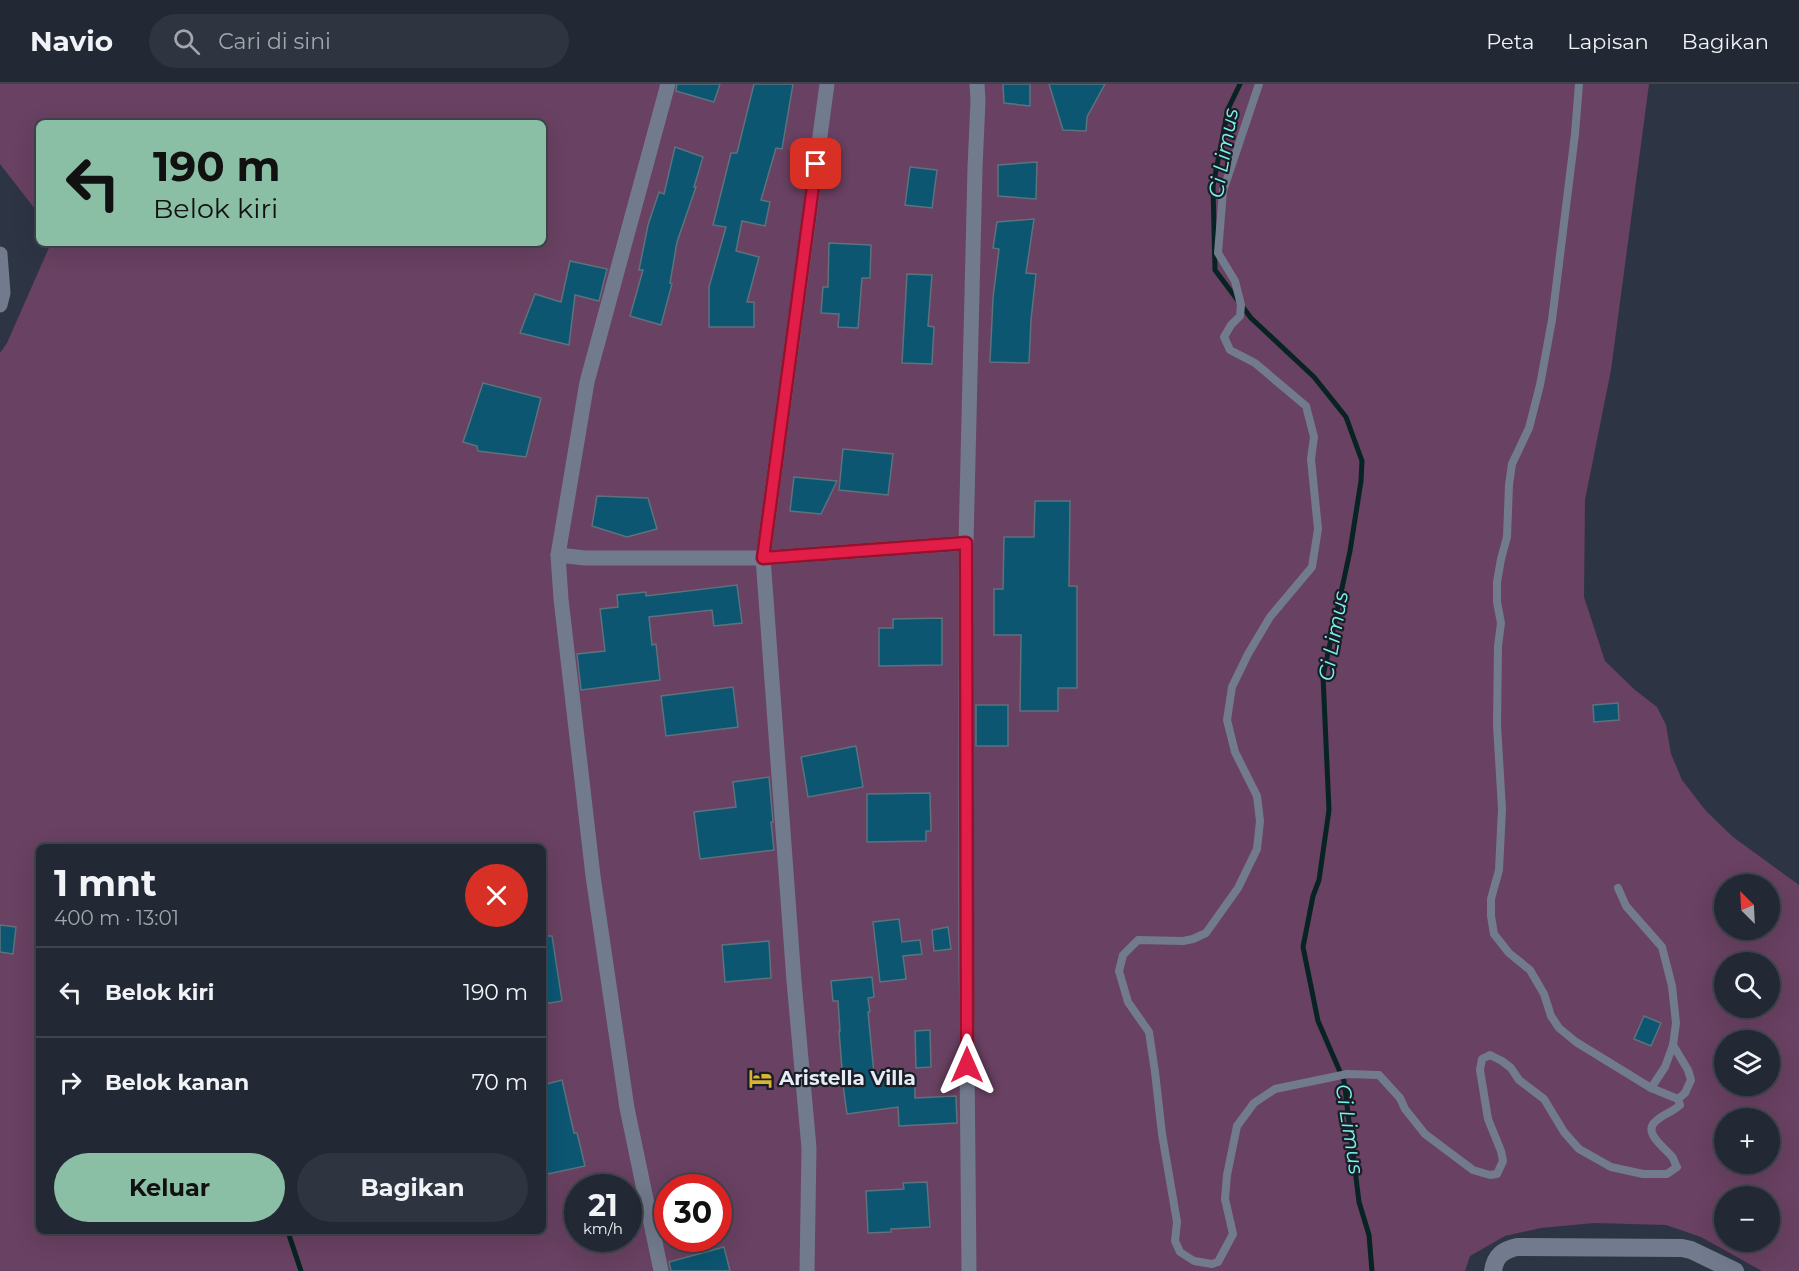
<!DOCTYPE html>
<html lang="id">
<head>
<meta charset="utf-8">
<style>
  body { margin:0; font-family:Montserrat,sans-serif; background:#2e3440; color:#f1f3f6; height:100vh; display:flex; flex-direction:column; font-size:22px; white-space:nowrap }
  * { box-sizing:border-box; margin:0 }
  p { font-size:20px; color:#a2a6ac }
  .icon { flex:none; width:33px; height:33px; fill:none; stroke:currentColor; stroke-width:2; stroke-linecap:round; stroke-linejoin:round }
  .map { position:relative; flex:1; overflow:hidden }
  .side { position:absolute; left:36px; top:760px; width:510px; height:390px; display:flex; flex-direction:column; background:#222834; border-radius:9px; box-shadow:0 6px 24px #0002,0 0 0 2px #3f444f }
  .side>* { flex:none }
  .banner { position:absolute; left:36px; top:36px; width:510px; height:126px; border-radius:9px; box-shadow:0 6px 24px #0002,0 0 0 2px #3f444f; background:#8abfa5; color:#111; overflow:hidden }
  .needle { width:39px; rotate:336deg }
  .buttons { position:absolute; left:1714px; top:790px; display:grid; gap:12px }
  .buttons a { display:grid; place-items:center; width:66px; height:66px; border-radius:50%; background:#222834; box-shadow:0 6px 24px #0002,0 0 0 2px #3f444f; font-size:30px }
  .speed { position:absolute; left:564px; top:1090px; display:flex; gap:12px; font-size:30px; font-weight:700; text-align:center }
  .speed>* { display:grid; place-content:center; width:78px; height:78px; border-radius:50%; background:#222834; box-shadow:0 6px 24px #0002,0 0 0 2px #3f444f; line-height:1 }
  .speed small { font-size:15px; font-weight:400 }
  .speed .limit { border:9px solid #d22; background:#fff; color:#111 }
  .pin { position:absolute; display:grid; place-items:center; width:51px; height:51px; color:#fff; margin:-26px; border-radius:12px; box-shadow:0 3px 9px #0006 }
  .me { position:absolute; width:66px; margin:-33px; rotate:0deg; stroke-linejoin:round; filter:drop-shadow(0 0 4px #0008) }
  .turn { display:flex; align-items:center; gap:21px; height:126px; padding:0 18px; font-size:27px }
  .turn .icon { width:78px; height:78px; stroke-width:2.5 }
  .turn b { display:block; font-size:42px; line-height:51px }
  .round { display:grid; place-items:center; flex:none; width:63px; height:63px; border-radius:32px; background:#2e3440 }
  .headline { display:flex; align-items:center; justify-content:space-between; height:102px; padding:0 18px }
  h1 { font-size:36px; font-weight:700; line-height:45px }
  .button { display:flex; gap:12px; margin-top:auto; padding:12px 18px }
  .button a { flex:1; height:69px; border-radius:36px; background:#8abfa5; color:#111; font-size:24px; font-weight:700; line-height:69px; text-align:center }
  .button a+a { background:#2e3440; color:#f1f3f6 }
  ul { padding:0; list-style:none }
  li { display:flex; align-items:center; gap:18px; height:90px; padding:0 18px; border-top:2px solid #3f444f }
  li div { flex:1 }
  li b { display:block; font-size:22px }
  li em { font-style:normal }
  header { display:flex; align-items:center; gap:36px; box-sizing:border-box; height:84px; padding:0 30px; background:#222834; border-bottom:2px solid #3f444f }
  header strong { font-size:28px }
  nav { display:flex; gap:33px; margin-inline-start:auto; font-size:21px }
  .search { width:420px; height:54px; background:#2e3440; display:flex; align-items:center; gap:15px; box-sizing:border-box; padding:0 21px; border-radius:33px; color:#a2a6ac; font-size:22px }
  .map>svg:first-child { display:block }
</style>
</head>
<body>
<header>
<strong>Navio</strong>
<div class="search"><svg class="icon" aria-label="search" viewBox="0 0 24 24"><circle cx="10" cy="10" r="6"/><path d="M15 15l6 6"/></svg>Cari di sini</div>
<nav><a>Peta</a><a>Lapisan</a><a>Bagikan</a></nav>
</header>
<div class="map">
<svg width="1799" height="1187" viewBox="0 0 1799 1187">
  <rect width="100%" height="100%" fill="#2d3545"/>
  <!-- green -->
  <path fill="#694162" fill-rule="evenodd" d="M0,0h1649l-38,286 -26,130 -1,97 21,64 30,29 22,17 9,18 5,29 11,26 24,31 27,26 66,48v386h-37l-61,-34 -35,-12 -72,-2 -53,5 -36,8 -35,20 -5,15h-1465v-918l7,-10 44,-100h492v-120h-504v91l-39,-50zM39,764h504v384h-504zM1725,801h45v45h-45zM1725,879h45v45h-45zM1725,957h45v45h-45zM1725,1035h45v45h-45zM578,1104h50v51h-50zM668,1104h50v51h-50zM1725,1113h45v45h-45z"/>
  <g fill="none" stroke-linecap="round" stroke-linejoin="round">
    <!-- stream -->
    <g stroke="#082323" stroke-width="5">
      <polyline points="1240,0 1228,25 1213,102 1215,186 1251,234 1314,293 1346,333 1362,377 1361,397 1350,467 1323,592 1329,726 1319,796 1313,812 1303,863 1318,937 1344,997 1359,1118 1369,1151 1372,1187"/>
      <polyline points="288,1148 301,1187"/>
    </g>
  </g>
  <!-- building -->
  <g fill="#0c5672" stroke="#5d727c" stroke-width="1.5">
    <polygon points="677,0 720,0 714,18 676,7"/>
    <polygon points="754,0 793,0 782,65 776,64 761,116 770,118 765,142 742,137 736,167 759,173 747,218 754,218 754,243 709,243 709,203 726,143 713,141 731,69 737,69"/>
    <polygon points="1003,0 1030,0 1030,22 1004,19"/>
    <polygon points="1049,0 1105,0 1087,33 1086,47 1063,46"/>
    <polygon points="675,63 703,73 694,103 696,103 677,158 670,199 672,200 661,241 630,232 643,186 639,186 648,141 659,108 664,110"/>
    <polygon points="1037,78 1036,115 998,112 998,81"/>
    <polygon points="910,83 937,86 932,124 905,121"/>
    <polygon points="1034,135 1026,189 1036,190 1031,236 1029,279 990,278 993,214 999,165 993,164 997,138"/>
    <polygon points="829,159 871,161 870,194 862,194 858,244 838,243 839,230 821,229 823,203 828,203"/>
    <polygon points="570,177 607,185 599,217 575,211 569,261 520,249 535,210 561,218"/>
    <polygon points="907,190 932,191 928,242 934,243 932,280 902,279"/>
    <polygon points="483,299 541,314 526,373 478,367 477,362 463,358"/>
    <polygon points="843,365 893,370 888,411 839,406"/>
    <polygon points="794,393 837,397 821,430 790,427"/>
    <polygon points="597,412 648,414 657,445 627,453 592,442"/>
    <polygon points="1035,417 1070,417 1069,502 1077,502 1077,604 1058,604 1058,627 1020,627 1021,551 994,551 994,505 1003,505 1004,453 1034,453"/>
    <polygon points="737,501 742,539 714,542 712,526 649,533 652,561 656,560 660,596 581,606 577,570 605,567 600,525 618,523 617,511 646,508 646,512"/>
    <polygon points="942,534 942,581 879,582 879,544 893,544 893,535"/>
    <polygon points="733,603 738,643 666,652 661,612"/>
    <polygon points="1618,619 1619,636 1594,638 1593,621"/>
    <rect x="976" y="621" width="32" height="41"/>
    <polygon points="856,662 863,703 808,713 801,673"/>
    <polygon points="769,693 773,738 771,738 774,766 700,775 694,728 736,723 733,698"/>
    <polygon points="930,709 931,747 926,747 926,757 867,758 867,710"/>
    <polygon points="899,835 902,858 920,856 922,870 903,872 906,895 880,898 873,838"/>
    <polygon points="0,841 16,843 13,870 0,868"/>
    <polygon points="948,843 951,865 934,867 932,846"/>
    <polygon points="543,852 552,852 562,917 543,920"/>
    <polygon points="769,857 771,894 725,898 722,861"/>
    <polygon points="872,893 874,913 868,914 870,928 868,928 874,990 887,988 888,998 915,997 915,1014 956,1012 957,1039 899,1042 898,1023 847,1030 841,986 842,985 839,947 840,947 838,917 833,917 831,897"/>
    <polygon points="1644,932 1661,939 1651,962 1634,955"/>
    <polygon points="930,946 931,983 916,984 915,947"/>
    <polygon points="562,996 574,1049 577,1049 585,1082 543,1091 543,1001"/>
    <polygon points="927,1098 930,1143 891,1145 891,1148 868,1149 866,1107 904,1105 903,1099"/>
    <polygon points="724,1163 730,1187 671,1187 669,1178"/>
  </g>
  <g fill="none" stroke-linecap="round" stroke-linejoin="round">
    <!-- lane -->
    <g stroke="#727b8d" stroke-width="8">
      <path d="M1259,0l-36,107 -5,62 17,28 6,24 -1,11 -9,9 -7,12 6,13 25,13 51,43 8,31 -3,22 7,70 -6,38 -42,50 -22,37 -16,33 -5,33 8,32 22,44 3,25 -3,28 -19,39 -32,45 -13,6 -10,2 -45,-1 -15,15 -4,16 9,31 21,30 6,40 7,62 15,88 -2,19 5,11 14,9 18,3 6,-2 15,-28 -8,-35 2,-24 10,-49 17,-23 21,-14 72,-15 32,1 21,23 5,11 20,25 48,36 17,5 7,-1 6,-13 -2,-10 -13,-32 -8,-49 2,-11 8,-4 12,6 9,7 8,12 25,19 20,33 15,17 32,18 32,7h24l10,-7c-1,-1 -3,-7 -4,-9 -6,-9 -32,-25 -17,-37 7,-7 17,-9 24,-16l-2,-6 -27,-11 -75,-46 -17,-14 -8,-12 -7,-22 -14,-24 -21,-17 -15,-19 -3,-18v-17l8,-29 3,-61 -5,-84 1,-79 3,-23 -4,-21v-20l4,-23 6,-22 2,-52 3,-21 17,-36 11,-43 12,-65 23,-186 4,-50"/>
      <polyline points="1618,804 1626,822 1662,863 1672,902 1676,939 1673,961 1665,983 1651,1004"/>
      <polyline points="1673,961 1688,986 1691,996 1685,1009 1678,1015"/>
    </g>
    <!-- street -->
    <g stroke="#727b8d" stroke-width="15">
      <polyline points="0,170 3,209 0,221"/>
      <polyline points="966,459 966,867 969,1187"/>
      <polyline points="558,471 585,474 763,474 966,459 975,84 978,17 977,0"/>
      <polyline points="661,1187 627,1024 593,792 561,515 558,471 587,298 668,0"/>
      <polyline points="807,1187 809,1064 794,897 763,474 827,0"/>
    </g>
    <!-- secondary -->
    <path stroke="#727b8d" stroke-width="18" d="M1493,1187c2,-15 10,-21 24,-24l165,1 9,2 44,21"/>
  </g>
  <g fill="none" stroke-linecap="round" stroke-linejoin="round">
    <defs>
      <polyline id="route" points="816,80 763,474 966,459 967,981"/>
    </defs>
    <!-- route casing -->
    <use href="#route" stroke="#92132f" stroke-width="15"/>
    <!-- route -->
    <use href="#route" stroke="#e11d48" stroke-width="10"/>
  </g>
  <!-- icons -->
  <defs>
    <symbol id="hotel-bare" viewBox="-9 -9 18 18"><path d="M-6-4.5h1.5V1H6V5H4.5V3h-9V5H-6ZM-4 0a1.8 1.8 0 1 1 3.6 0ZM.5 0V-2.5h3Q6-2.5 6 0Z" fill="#d9b334" stroke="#191d24" stroke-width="2.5" paint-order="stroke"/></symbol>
  </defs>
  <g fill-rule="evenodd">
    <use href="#hotel-bare" x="744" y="978" width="33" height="33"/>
  </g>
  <g text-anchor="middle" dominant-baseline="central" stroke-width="4.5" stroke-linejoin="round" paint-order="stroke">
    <!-- poi labels -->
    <g font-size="20" font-weight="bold" fill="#e6ebf6" stroke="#191d24" text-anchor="start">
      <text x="779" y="994">Aristella Villa</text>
    </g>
    <!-- water labels -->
    <g font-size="21" font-style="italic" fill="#79f4f3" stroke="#191d24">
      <text transform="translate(1223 69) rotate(-80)">Ci Limus</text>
      <text transform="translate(1333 552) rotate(-80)">Ci Limus</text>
      <text transform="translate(1350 1045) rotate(81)">Ci Limus</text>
    </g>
  </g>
</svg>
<div class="buttons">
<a><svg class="needle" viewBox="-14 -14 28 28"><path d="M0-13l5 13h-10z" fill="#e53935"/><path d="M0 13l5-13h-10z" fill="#a2a6ac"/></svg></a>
<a><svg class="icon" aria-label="search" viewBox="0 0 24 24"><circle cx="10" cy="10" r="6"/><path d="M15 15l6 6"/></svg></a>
<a><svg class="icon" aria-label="layers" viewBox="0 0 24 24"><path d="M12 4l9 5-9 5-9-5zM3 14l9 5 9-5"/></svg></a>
<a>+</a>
<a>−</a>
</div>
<div class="speed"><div>21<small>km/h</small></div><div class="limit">30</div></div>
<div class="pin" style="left:816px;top:80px;background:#d93025"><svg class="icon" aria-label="arrive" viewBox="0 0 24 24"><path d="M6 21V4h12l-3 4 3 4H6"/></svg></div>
<svg class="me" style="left:967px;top:981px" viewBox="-20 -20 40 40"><path d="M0-17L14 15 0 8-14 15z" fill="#e11d48" stroke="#fff" stroke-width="4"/></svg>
<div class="banner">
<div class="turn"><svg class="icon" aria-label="left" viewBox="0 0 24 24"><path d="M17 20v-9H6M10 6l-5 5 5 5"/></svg><div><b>190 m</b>Belok kiri</div></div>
</div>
<section class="side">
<div class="headline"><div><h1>1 mnt</h1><p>400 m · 13:01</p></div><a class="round" style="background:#d93025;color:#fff"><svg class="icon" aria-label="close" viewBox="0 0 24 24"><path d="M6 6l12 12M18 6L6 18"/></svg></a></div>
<ul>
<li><svg class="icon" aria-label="left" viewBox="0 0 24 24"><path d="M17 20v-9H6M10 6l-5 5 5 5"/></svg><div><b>Belok kiri</b></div><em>190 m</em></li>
<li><svg class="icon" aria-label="right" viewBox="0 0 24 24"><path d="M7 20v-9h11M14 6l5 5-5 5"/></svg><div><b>Belok kanan</b></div><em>70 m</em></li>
</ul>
<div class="button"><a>Keluar</a><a>Bagikan</a></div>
</section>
</div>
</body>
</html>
